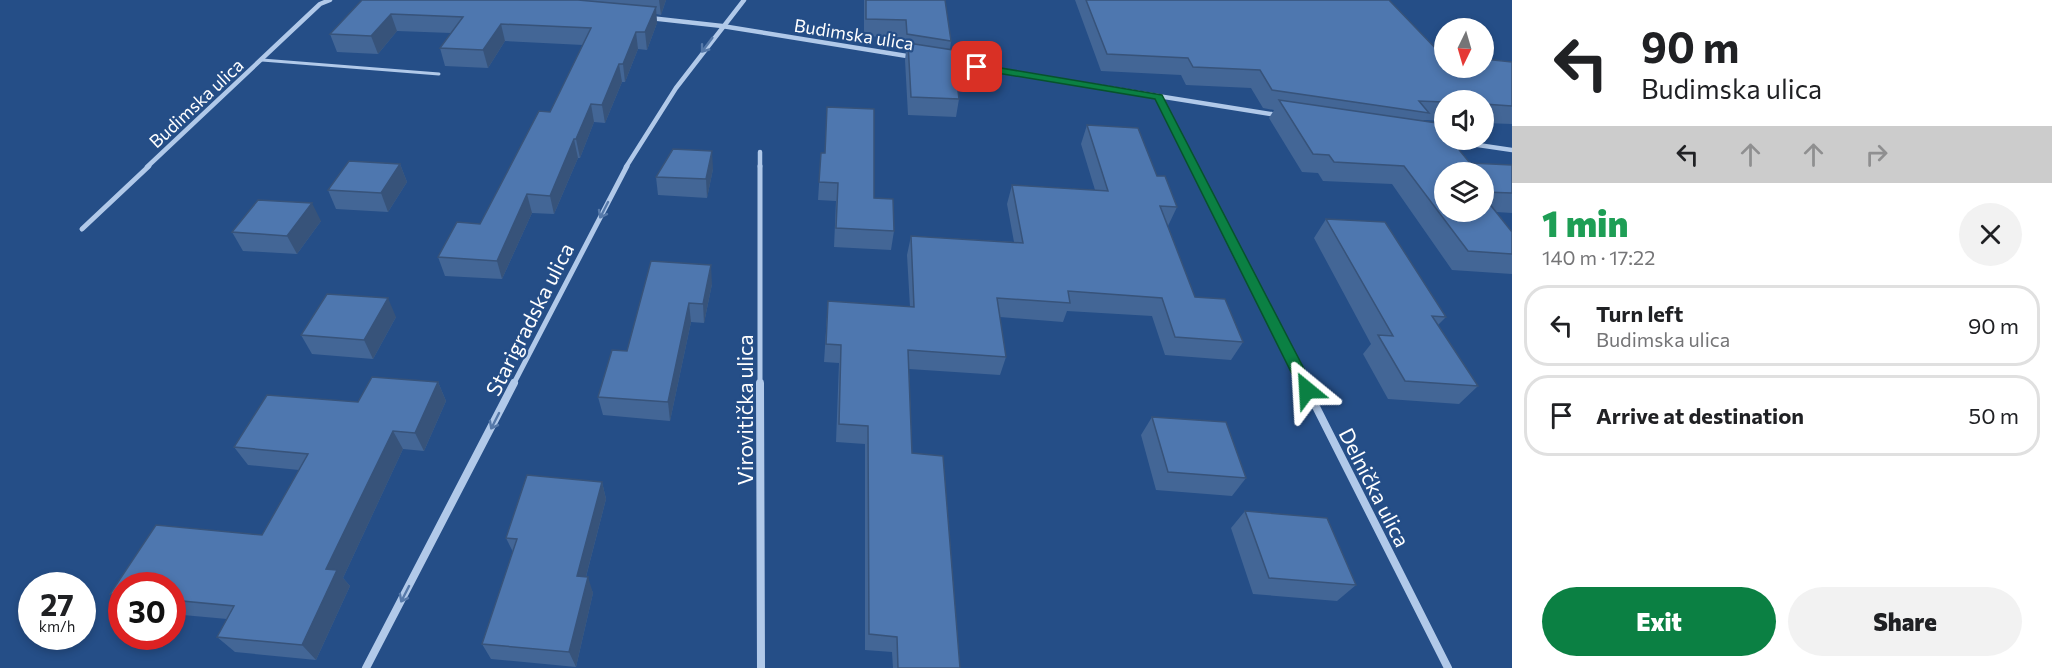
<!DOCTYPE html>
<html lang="en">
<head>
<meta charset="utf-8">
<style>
  body { margin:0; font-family:Commissioner,sans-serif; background:#f2f2f2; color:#202124; height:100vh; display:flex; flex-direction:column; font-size:22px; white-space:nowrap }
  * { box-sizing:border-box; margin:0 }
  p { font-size:20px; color:#757577 }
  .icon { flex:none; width:33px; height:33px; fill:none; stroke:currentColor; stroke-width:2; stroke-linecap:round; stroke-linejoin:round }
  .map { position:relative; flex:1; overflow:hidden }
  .drawer { display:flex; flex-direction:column; background:#fff; width:540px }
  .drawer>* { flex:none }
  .top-card { background:#fff; color:#202124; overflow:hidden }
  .needle { width:39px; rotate:185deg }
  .buttons { position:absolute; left:1434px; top:18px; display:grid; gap:12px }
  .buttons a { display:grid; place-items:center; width:60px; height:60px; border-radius:50%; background:#fff; box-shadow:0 3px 9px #0003; font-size:30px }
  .speed { position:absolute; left:18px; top:572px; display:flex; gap:12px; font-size:30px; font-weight:700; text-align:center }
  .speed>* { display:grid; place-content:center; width:78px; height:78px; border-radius:50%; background:#fff; box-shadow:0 3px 9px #0003; line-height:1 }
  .speed small { font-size:15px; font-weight:400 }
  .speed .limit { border:9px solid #d22; background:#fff; color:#111 }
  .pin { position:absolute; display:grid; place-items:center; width:51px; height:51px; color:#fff; margin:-26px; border-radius:12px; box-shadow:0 3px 9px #0006 }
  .me { position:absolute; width:66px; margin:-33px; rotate:333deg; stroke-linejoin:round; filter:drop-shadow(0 0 4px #0008) }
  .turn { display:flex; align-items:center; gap:21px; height:126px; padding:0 30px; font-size:27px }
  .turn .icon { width:78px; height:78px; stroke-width:2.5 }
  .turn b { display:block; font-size:42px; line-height:51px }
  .lanes { display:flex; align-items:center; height:57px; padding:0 30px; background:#0003; justify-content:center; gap:30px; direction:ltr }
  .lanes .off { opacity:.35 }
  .round { display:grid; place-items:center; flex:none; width:63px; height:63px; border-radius:32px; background:#f2f2f2 }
  .summary { display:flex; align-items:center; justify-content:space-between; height:102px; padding:0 30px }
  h1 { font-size:36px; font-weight:800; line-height:45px; color:#1e9e55 }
  .button { display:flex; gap:12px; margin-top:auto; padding:12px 30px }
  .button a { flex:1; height:69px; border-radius:36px; background:#0b8043; color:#fff; font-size:24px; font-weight:800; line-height:69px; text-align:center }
  .button a+a { background:#f2f2f2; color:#202124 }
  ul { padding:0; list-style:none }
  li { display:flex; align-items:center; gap:18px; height:81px; margin:0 12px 9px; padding:0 18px; border:3px solid #e0e0e0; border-radius:24px }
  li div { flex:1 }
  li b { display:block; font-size:22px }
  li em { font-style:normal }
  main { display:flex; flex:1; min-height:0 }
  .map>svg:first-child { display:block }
</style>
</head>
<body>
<main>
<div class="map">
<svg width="1512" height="668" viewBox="0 0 1512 668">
  <rect width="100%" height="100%" fill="#254e87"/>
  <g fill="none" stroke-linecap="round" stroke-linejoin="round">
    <!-- service -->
    <polyline stroke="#b1c9e9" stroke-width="3" points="262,60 439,74"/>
    <!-- minor-far2 -->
    <g stroke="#b1c9e9" stroke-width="4.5">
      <polyline points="650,18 722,26 913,57"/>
      <polyline points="946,62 1277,115"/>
      <polyline points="1159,97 1195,167"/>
      <polyline points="1444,140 1512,150"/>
      <polyline points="760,152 760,167"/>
      <polyline points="147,167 320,4 330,0"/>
      <polyline points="626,167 676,88 744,0"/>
    </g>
    <!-- minor-far1 -->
    <g stroke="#b1c9e9" stroke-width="5">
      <polyline points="760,166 760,385"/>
      <polyline points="1194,166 1305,385"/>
      <polyline points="82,229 149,166"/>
      <polyline points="513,385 627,166"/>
    </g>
    <!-- minor -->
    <g stroke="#b1c9e9" stroke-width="8">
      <polyline points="760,383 761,668"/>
      <polyline points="1304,383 1448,668"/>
      <polyline points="366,668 514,383"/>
    </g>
  </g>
  <!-- wall -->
  <g fill="#436696" fill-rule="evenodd">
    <polygon points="362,0 666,0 661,15 656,14 657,23 647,50 638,49 625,82 622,82 605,123 594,122 580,158 578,158 554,214 532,213 502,279 445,276 438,257 480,224 550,112 583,45 505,41 488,68 445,66 440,48 451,33 397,31 378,54 337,52 330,34"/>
    <polygon points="864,0 945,0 951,41 950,50 959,99 956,117 908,115 905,60 906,51 905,51 904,38 864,36"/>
    <path d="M1075,0h314l52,54 71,8v62l-28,-1v-23h-40v21l-20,-1 -1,1 47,42 42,2v48l-16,-1 16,20v42l-60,-4 -60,-86 -69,-3 -5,-8 -16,-1 -33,-54 5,-8 -11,-2 -12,-20 -65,-3 -5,-10 -80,-4zM1444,172h40v40z"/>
    <polygon points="1087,125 1157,176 1177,207 1168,226 1167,226 1195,297 1243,342 1231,360 1165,355 1152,316 1067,311 1063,322 1000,317 1006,357 1000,375 909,369 912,453 960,668 893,668 892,652 865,650 865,444 836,442 839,363 824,362 828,301 910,307 907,255 911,236 1014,242 1007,204 1012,185 1095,190 1081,144"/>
    <polygon points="821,153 874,198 894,231 891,250 834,247 836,201 818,200"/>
    <polygon points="400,164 407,182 388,212 336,209 328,190"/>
    <polygon points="713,169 707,198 658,195 656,177"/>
    <polygon points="1326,219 1446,317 1438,325 1478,386 1459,404 1388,399 1363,354 1371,344 1314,238"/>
    <polygon points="321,221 297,254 243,251 232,232"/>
    <polygon points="712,284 704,323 691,322 670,421 603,415 598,397 627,351"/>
    <polygon points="396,317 373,359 312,354 301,335"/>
    <polygon points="372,377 438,382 446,401 424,451 403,449 343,578 350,586 316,660 235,652 217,637 227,619 172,614 172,585 122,585 122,603 110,594 156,525 262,535 299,470 248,465 234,447 267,395 358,402"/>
    <polygon points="1152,417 1246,478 1232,496 1156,490 1141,435"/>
    <polygon points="602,482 606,499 586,577 593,593 576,667 491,659 482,644 513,552 506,538"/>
    <polygon points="1245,511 1356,585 1337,601 1253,594 1231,528"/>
  </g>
  <!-- shaded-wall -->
  <g fill="#37537a">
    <polygon points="659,0 666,0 661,15"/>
    <polygon points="656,7 657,23 647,50 645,32"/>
    <polygon points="391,14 397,31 378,54 371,36"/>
    <polygon points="501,24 505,41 488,68 483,50"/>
    <polygon points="636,32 638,49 625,82 623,64"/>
    <polygon points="619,64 622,82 605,123 602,105"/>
    <polygon points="591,104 594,122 580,158 576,139"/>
    <polygon points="574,139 578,158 554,214 550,196"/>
    <polygon points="712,151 713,169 707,198 706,179"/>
    <polygon points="400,164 407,182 388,212 381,193"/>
    <polygon points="527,194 532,213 502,279 497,261"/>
    <polygon points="312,203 321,221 297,254 287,236"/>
    <polygon points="711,265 712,284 704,323 703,304"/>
    <polygon points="388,298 396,317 373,359 364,340"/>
    <polygon points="689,303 691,322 670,421 668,402"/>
    <polygon points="438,382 446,401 424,451 415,433"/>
    <polygon points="393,431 403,449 343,578 350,586 316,660 302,645 326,569"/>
    <polygon points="602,482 606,499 582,592 577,576"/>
    <polygon points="588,577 593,593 576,667 569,652"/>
  </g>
  <!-- building -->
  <g fill="#4e77af" stroke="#37537a" stroke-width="1.5">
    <polygon points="362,0 578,0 656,7 645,32 636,32 623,64 619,64 602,105 591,104 576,139 574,139 550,196 527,194 497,261 438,257 457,222 480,224 539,111 550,112 591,28 501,24 483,50 440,48 463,17 391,14 371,36 330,34"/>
    <polygon points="866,0 945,0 951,41 907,34 906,20 866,19"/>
    <polygon points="1086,0 1389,0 1441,54 1444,54 1444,68 1484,68 1484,59 1512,62 1512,106 1484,104 1484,100 1444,100 1444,102 1419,101 1429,113 1272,90 1260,70 1193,67 1188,58 1107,54"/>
    <polygon points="908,43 953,50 959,99 911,97"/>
    <polygon points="1279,100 1437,123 1444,132 1444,140 1451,140 1470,163 1512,165 1512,193 1484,192 1484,172 1444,172 1444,212 1484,212 1484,197 1512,232 1512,254 1468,251 1404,166 1334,162 1329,155 1313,154"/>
    <polygon points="827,107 874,109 874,198 893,199 894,231 836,228 838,183 819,182 821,153 825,153"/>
    <polygon points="1087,125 1138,128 1157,176 1165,176 1177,207 1160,206 1195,297 1225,299 1243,342 1175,337 1162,298 1068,291 1070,303 997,298 1006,357 908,350 912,453 943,456 960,668 898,668 897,637 869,634 868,426 839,424 841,345 826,344 828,301 914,307 911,236 1023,243 1012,185 1108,191"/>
    <polygon points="673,149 712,151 706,179 656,177"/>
    <polygon points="349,161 400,164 381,193 328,190"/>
    <polygon points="258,200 312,203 287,236 232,232"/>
    <polygon points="1326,219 1385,222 1446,317 1432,316 1478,386 1405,381 1378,335 1393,336"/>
    <polygon points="651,261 711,265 703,304 689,303 668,402 598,397 612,350 627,351"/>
    <polygon points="327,294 388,298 364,340 301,335"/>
    <polygon points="372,377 438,382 415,433 393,431 326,569 337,570 302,645 217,637 234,606 172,600 172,585 122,585 122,595 110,594 156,525 262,535 308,454 234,447 267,395 358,402"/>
    <polygon points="1152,417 1226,422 1246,478 1168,472"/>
    <polygon points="527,475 602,482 577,576 588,577 569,652 482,644 517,539 506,538"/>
    <polygon points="1245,511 1327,518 1356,585 1269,578"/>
  </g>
  <!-- one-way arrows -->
  <defs><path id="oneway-shaft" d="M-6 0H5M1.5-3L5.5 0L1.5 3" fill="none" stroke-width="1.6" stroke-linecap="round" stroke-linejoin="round" transform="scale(1.5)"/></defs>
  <g stroke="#5679a9">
    <use href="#oneway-shaft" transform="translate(707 45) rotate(127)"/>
    <use href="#oneway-shaft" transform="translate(604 210) rotate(117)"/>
    <use href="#oneway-shaft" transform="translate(495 421) rotate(117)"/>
    <use href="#oneway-shaft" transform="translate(405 594) rotate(117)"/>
  </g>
  <!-- route -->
  <polygon fill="#0b8043" stroke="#07532c" stroke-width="1.5" points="977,64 1162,95 1315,390 1313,394 1302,394 1155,99 973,69 972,67"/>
  <g text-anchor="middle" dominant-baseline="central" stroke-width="4.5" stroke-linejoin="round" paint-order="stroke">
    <!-- far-street labels -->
    <g font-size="18" fill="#fff" stroke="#254e87">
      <text transform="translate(854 34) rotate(9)">Budimska ulica</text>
      <text transform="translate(196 103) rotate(-43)">Budimska ulica</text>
    </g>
    <!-- street labels -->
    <g font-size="21" fill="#fff" stroke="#254e87">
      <text transform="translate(529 319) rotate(-63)">Starigradska ulica</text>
      <text transform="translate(744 410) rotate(-90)">Virovitička ulica</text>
      <text transform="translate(1375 487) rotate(63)">Delnička ulica</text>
    </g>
  </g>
</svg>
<div class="buttons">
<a><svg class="needle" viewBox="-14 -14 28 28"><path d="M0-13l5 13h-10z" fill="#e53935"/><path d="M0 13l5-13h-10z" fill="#757577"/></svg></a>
<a><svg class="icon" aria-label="sound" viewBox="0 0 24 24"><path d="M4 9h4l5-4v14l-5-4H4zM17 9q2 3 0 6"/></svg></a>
<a><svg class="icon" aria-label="layers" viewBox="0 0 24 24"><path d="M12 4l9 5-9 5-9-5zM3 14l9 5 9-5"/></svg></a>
</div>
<div class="speed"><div>27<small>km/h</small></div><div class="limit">30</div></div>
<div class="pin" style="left:977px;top:67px;background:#d93025"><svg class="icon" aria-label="arrive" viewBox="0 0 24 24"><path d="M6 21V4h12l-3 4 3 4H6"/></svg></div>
<svg class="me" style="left:1307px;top:390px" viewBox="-20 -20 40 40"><path d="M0-17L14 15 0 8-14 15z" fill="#0b8043" stroke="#fff" stroke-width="4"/></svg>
</div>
<section class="drawer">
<div class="top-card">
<div class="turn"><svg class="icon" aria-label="left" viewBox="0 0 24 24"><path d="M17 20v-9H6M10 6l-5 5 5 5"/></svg><div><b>90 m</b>Budimska ulica</div></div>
<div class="lanes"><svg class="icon" aria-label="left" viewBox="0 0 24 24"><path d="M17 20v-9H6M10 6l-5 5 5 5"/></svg><svg class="icon off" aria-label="ahead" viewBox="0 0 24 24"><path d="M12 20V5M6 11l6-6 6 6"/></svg><svg class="icon off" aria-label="ahead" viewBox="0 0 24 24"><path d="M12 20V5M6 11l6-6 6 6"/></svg><svg class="icon off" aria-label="right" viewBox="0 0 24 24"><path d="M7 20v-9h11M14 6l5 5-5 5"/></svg></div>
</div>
<div class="summary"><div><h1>1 min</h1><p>140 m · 17:22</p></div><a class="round"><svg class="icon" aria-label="close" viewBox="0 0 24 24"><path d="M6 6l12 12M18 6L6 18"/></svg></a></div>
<ul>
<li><svg class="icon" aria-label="left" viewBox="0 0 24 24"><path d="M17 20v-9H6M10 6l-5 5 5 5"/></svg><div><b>Turn left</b><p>Budimska ulica</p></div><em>90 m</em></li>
<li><svg class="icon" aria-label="arrive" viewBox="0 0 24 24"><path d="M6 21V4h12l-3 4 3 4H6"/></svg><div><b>Arrive at destination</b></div><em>50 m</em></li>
</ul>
<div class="button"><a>Exit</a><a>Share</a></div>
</section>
</main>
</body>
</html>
